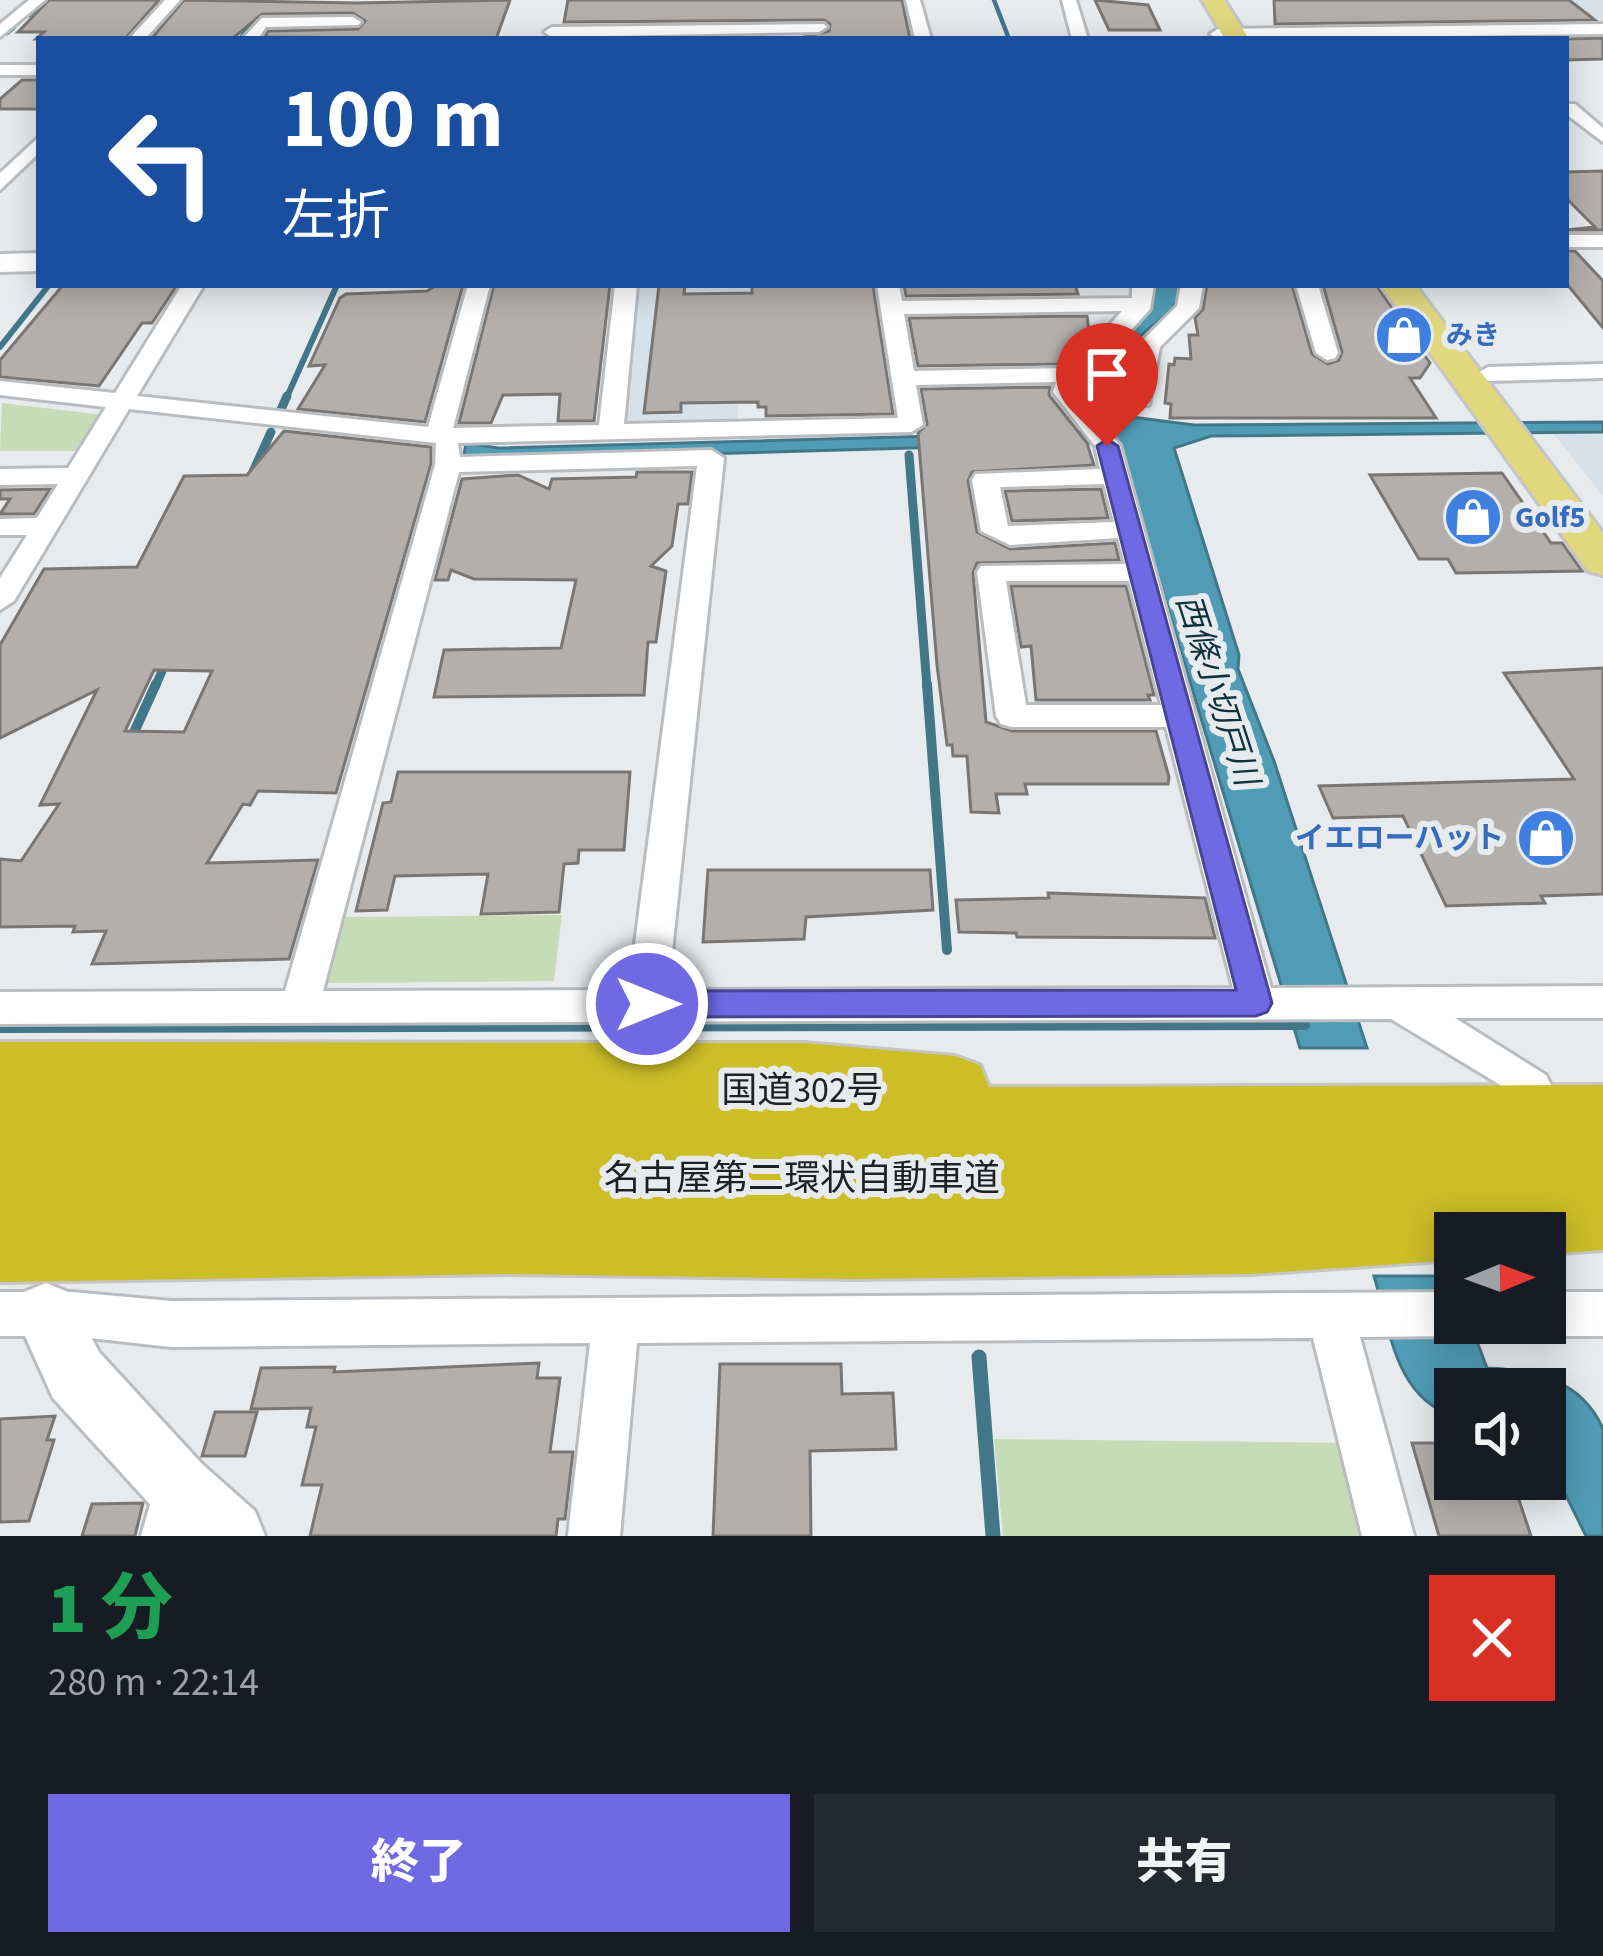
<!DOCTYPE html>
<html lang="ja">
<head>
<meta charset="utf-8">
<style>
  body { margin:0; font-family:"Source Sans 3","Noto Sans JP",sans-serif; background:#242831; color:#f1f3f6; height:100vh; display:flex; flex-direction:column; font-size:45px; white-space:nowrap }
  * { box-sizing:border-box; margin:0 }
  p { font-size:39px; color:#9ea1a6 }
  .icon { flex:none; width:66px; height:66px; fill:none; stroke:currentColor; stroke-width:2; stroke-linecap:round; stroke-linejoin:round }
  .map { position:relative; height:1536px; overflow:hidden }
  .details { display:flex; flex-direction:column; background:#171b24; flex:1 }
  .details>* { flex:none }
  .top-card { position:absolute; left:36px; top:36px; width:1533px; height:252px; border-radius:0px; box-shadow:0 6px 30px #0003; background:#1a4fa0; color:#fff; overflow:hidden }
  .needle { width:78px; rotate:89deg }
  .tools { position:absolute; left:1434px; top:1212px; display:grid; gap:24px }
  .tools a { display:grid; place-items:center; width:132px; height:132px; border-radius:0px; background:#171b24; box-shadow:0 6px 30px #0003; font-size:60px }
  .pin { position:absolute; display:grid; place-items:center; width:102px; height:102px; color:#fff; margin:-123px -51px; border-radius:50% 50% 50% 0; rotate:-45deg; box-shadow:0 0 12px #0007 }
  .pin .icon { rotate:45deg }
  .me { position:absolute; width:132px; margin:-66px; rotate:90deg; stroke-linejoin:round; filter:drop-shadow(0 0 9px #0008) }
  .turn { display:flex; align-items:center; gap:42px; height:252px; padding:0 48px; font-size:54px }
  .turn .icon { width:156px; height:156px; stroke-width:2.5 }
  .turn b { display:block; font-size:84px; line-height:102px }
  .round { display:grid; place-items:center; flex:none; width:126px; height:126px; border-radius:0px; background:#242831 }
  .summary { display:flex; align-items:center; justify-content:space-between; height:204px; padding:0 48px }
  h1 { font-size:72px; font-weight:800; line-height:90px; color:#1e9e55 }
  .primary-button { display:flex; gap:24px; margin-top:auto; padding:24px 48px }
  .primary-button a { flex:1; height:138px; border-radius:0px; background:#6f6ae4; color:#fff; font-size:48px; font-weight:800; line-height:138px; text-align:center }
  .primary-button a+a { background:#242831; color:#f1f3f6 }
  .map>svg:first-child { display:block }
</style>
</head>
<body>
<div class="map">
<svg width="1603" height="1536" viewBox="0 0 1603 1536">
  <rect width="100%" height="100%" fill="#e7ebee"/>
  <!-- built -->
  <g fill="#d7e1ea">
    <polygon points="1372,0 1603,0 1603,26 1402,30"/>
    <polygon points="635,285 816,285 738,402 737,425 618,427"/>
    <polygon points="1603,432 1603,496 1553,433"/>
  </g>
  <!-- green -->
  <g fill="#c6dcb7">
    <polygon points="2,403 104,415 80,451 0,451"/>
    <polygon points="562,915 554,981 325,983 342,917"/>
    <polygon points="994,1439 1353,1443 1377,1536 1003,1536"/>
  </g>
  <!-- water -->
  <g fill="#509cb6" stroke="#417789" stroke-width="3">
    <path d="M1156,285h25c-3,29 -23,33 -40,51l-17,80 70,9 409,-3v10l-392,4 -37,12 65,207 -1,14 36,92 93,287h-67l-182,-606 -625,18 -29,-5 2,-12 32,5 588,-16 -8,-43c21,-26 77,-71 78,-104z"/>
    <path d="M1374,1276h79l2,47h15l17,45c48,2 95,12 116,61v107h-17l-41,-83v-64h-90v27c-60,-17 -65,-87 -81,-140z"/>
  </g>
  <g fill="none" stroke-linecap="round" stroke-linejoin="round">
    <!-- stream-far4 -->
    <g stroke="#417789" stroke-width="4.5">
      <polyline points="994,0 1009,39"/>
      <polyline points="29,15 41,4"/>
      <polyline points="7,33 14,27"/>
      <polyline points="240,39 270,0"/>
      <polyline points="448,39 465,0"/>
    </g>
    <!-- stream-far3 -->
    <g stroke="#417789" stroke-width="6">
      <polyline points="0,347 49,285"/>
      <polyline points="286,399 337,285"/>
    </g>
    <!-- stream-far2 -->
    <g stroke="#417789" stroke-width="9">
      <polyline points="279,414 287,396"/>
      <polyline points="909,455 927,687"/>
      <polyline points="252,474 271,432"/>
      <polyline points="155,687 167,660"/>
    </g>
    <!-- stream-far1 -->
    <g stroke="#417789" stroke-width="10">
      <polyline points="927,684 947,950"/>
      <polyline points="130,741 156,684"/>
      <polyline points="0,1028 1305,1025"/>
    </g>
    <!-- stream -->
    <polyline stroke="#417789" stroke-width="15" points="979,1357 993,1536"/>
  </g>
  <!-- building -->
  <g fill="#b3afac" stroke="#797673" stroke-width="3" fill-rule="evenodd">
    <polygon points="49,0 159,0 125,39 36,39 44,32 18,32"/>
    <polygon points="184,0 356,3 510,0 496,39 265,37 268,31 358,29 365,21 353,13 262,14 232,39 151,39"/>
    <polygon points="568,0 902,0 910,39 795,39 829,31 830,24 824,20 564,22"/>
    <polygon points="1095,0 1148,5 1160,30 1109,30"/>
    <polygon points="1274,0 1569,0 1595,20 1275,24"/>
    <polygon points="1603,38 1603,59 1566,60 1565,39"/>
    <polygon points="22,80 39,80 39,109 0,109 0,99"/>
    <polygon points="1603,171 1603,230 1566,230 1595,227 1566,198 1566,172"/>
    <polygon points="1566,251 1575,251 1603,281 1603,328 1566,283"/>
    <polygon points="63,285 177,285 152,323 142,323 99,386 0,377 0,360"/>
    <polygon points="437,285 463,285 425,422 298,409 325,365 309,366 340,298 346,294 427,291"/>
    <polygon points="494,285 610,285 594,421 558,421 560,394 503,395 491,423 459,423"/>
    <polygon points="659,285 685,285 684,294 752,293 752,285 873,285 893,414 766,416 766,407 758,407 758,402 681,403 681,412 644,413"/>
    <polygon points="904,285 1075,285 1078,294 906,296"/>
    <polygon points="1207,285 1292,285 1312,354 1328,364 1339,360 1342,352 1323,285 1376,285 1430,363 1420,378 1410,378 1436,418 1170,418 1171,404 1165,403 1169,364 1174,365 1175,358 1191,359 1189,335 1198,335 1195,318 1203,309"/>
    <polygon points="1087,316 1090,340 1082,349 1066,348 1063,364 918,366 909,318"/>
    <polygon points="1050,387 1049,395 1087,443 1094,465 972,472 968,481 977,532 1010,549 1115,543 1119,560 977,563 973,573 986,722 1012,731 1156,731 1169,777 1168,784 1025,784 1027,794 996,794 999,813 971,812 967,756 953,756 952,745 947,745 937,665 918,433 927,424 921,389"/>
    <path d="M284,431l147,16v17l-95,329 -78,-2 -8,14 -7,-1 -36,59 111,-3 -29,99 -197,5 14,-33 -33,1 2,-6 -75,1v-68l21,2 38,-57 -19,1 57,-115 -97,48v-93l44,-76 93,-2 47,-91 63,-1zM154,670l58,1 -28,61 -59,-1z"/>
    <polygon points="637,472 692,472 688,504 678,504 672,546 651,566 666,571 656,642 648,642 644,695 434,697 444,650 561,648 576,580 474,579 451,570 448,580 435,580 462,479 518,475 549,489 552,479 636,477"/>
    <polygon points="1502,473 1551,543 1562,543 1582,571 1456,573 1448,559 1419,559 1370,475"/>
    <polygon points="0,489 0,490 50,489 34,514 0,514 10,499 0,499"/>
    <polygon points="1101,489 1108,518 1012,521 1005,491"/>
    <polygon points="1011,586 1126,586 1154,695 1148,695 1150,700 1036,700 1031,646 1021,647"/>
    <polygon points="1603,668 1603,894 1541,896 1545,903 1446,906 1403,816 1333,818 1319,786 1574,779 1504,673"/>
    <polygon points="398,772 630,772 624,850 579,850 578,863 564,864 559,912 481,914 488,874 395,876 387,910 356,911 383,803 391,802"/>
    <polygon points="708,870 930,870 933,910 806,917 804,939 703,942"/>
    <polygon points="1048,893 1205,898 1215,938 1017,937 1016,933 959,932 956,900 1049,898"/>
    <polygon points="539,1363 537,1378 560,1378 550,1452 573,1452 565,1519 558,1519 556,1536 310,1536 322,1485 302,1485 316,1427 307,1427 311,1408 251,1409 261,1368 335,1367 334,1372"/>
    <polygon points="720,1364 841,1364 842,1394 893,1393 896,1449 810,1451 811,1536 713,1536"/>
    <polygon points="215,1412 257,1412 245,1456 202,1456"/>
    <polygon points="55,1416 47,1440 54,1440 29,1521 0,1522 0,1419"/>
    <polygon points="1412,1443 1455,1443 1455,1479 1512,1479 1531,1536 1439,1536"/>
    <polygon points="143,1503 135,1536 82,1536 92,1504"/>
  </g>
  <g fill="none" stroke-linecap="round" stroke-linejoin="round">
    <defs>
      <g id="street">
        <polygon points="29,0 45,0 0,37 0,24"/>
        <polygon points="165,0 180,0 145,39 129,39"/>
        <polygon points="906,0 920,0 931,39 915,39"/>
        <polygon points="1062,0 1076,0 1088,39 1072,39"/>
        <polygon points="353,17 361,22 358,25 266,27 258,39 242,39 262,18"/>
        <polygon points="824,24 827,27 819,32 552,37 544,32 552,27"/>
        <polygon points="1603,24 1603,34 1218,39 1210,34 1218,29"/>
        <rect x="0" y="65" width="39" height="10"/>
        <polygon points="1566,104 1575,104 1603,128 1603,142 1566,114"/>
        <polygon points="39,137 39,153 0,190 0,173"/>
        <rect x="1566" y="235" width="37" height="12"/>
        <path d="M182,285h22l-67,111 291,31 40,-142h22l-37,143 146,-3 16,-140h22l-13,139 274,-6 -21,-133h22l3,16 230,-3v-13h22l-4,24 -73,82 43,54 151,543 332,-2v32h-148l91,57 6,12 -6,12 -14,5 -141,-85 -1391,5v-32l285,-1 150,-526 1,-22 -307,-34 -115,192 -14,9v-32l27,-43h-27v-16l37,-1 21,-34 -58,1v-16l68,-1 38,-61 -106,-12v-14l115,12zM1122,311l-51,57 -157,3 -10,-57zM1056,382l-3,10 42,54 5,23 -124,5 -4,6 9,51 29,14 108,-7 7,26 -144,2 -4,6 19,144 5,8 11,3h154l67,261 -565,2 56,-532 -13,-8 -251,7 -2,-14 453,-11 12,-7 -7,-40zM697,466l-68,524 -306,1 136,-519zM1104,484l10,38 -106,4 -8,-39zM1006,581h123l32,124h-135z"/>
        <polygon points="1181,285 1203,285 1199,308 1160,347 1149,405 1131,405 1128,400 1138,345 1177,306"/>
        <polygon points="1296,285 1318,285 1338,353 1335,358 1327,360 1316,353"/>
        <polygon points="1603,364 1603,378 1488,381 1476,374 1488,367"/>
        <polygon points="0,1292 72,1292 171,1301 1455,1292 1455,1323 1474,1323 1471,1330 1455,1336 1360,1337 1414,1536 1362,1536 1313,1338 637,1343 620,1536 568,1536 590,1343 171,1347 72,1336 0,1336"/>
        <polygon points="1545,1292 1603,1292 1603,1336 1545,1336 1529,1330 1526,1323 1545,1323"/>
        <polygon points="178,1463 196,1470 203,1488 193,1536 141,1536 160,1470"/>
      </g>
      <g id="secondary">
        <polygon points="39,253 39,271 0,272 0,254"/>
        <polygon points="46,1283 68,1292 99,1352 202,1464 255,1511 265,1536 179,1536 53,1398 15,1314 24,1292"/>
      </g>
      <g id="primary">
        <polygon points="1202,0 1224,0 1249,39 1225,39"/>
        <polygon points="1381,285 1415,285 1603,533 1603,575 1588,571"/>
      </g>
      <polygon id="highway" points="0,1042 805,1043 955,1056 980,1065 989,1087 1603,1085 1603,1250 1545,1254 1545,1233 1455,1233 1455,1260 1251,1274 854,1279 503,1274 0,1282"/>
    </defs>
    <!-- street casing -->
    <use href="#street" stroke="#babdc0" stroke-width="6"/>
    <!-- secondary casing -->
    <use href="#secondary" stroke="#babdc0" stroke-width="6"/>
    <!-- primary casing -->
    <use href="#primary" stroke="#c5c5c5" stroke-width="6"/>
    <!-- highway casing -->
    <use href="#highway" stroke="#c5c5c5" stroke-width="6"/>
    <!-- street -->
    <use href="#street" fill="#fff" fill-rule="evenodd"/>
    <!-- secondary -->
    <use href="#secondary" fill="#fff" fill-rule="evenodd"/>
    <!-- primary -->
    <use href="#primary" fill="#e1d77d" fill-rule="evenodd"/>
    <!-- highway -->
    <use href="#highway" fill="#cdbd27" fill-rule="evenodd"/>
  </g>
  <!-- route -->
  <polygon fill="#6f6ae4" stroke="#484594" stroke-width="3" points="1107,439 1118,446 1272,1003 1267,1012 1256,1016 647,1017 636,1014 631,1004 636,995 647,991 1236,990 1097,446"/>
  <!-- icons -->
  <defs>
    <symbol id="shop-disc" viewBox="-11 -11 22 22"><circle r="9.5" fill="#3f7fe0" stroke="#e7ebee"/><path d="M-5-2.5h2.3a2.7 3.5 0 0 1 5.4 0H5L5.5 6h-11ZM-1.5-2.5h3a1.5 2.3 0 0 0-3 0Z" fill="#fff"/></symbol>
  </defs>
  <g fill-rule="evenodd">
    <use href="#shop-disc" x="1371" y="302" width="66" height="66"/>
    <use href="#shop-disc" x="1440" y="484" width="66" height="66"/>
    <use href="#shop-disc" x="1513" y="805" width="66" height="66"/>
  </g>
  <g text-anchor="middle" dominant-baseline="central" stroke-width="12" stroke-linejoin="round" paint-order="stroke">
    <!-- far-shop labels -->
    <g font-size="27" font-weight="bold" fill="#366cbe" stroke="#e7ebee" text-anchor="start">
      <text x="1446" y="335">みき</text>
    </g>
    <!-- shop labels -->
    <g font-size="30" font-weight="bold" fill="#366cbe" stroke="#e7ebee" text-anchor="start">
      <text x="1515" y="517">Golf5</text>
      <text x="1504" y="838" text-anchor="end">イエローハット</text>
    </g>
    <!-- water labels -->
    <g font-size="33" font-style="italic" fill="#0e323e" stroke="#e7ebee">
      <text transform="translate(1217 690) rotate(72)">西條小切戸川</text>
    </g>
    <!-- near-street labels -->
    <g font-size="36" fill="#1f2021" stroke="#e7ebee">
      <text x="802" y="1090">国道302号</text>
      <text x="802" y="1178">名古屋第二環状自動車道</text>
    </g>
  </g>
</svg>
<div class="tools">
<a><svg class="needle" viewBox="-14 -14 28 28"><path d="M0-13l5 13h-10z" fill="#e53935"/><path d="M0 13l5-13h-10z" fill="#9ea1a6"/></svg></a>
<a><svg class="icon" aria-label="sound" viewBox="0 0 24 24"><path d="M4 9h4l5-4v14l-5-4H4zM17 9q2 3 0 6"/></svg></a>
</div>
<div class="pin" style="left:1107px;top:446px;background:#d93025"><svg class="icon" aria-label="arrive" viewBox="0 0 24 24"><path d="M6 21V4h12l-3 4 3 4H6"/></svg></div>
<svg class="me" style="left:647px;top:1004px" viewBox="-20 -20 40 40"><circle r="17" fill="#6f6ae4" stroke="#fff" stroke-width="3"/><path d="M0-11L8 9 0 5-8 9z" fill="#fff"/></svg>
<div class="top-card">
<div class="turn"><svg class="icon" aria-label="left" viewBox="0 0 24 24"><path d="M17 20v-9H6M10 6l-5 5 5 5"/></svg><div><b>100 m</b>左折</div></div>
</div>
</div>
<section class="details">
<div class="summary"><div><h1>1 分</h1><p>280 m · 22:14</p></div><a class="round" style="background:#d93025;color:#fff"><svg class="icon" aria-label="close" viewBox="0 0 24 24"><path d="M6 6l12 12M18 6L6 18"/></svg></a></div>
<div class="primary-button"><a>終了</a><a>共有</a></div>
</section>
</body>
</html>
